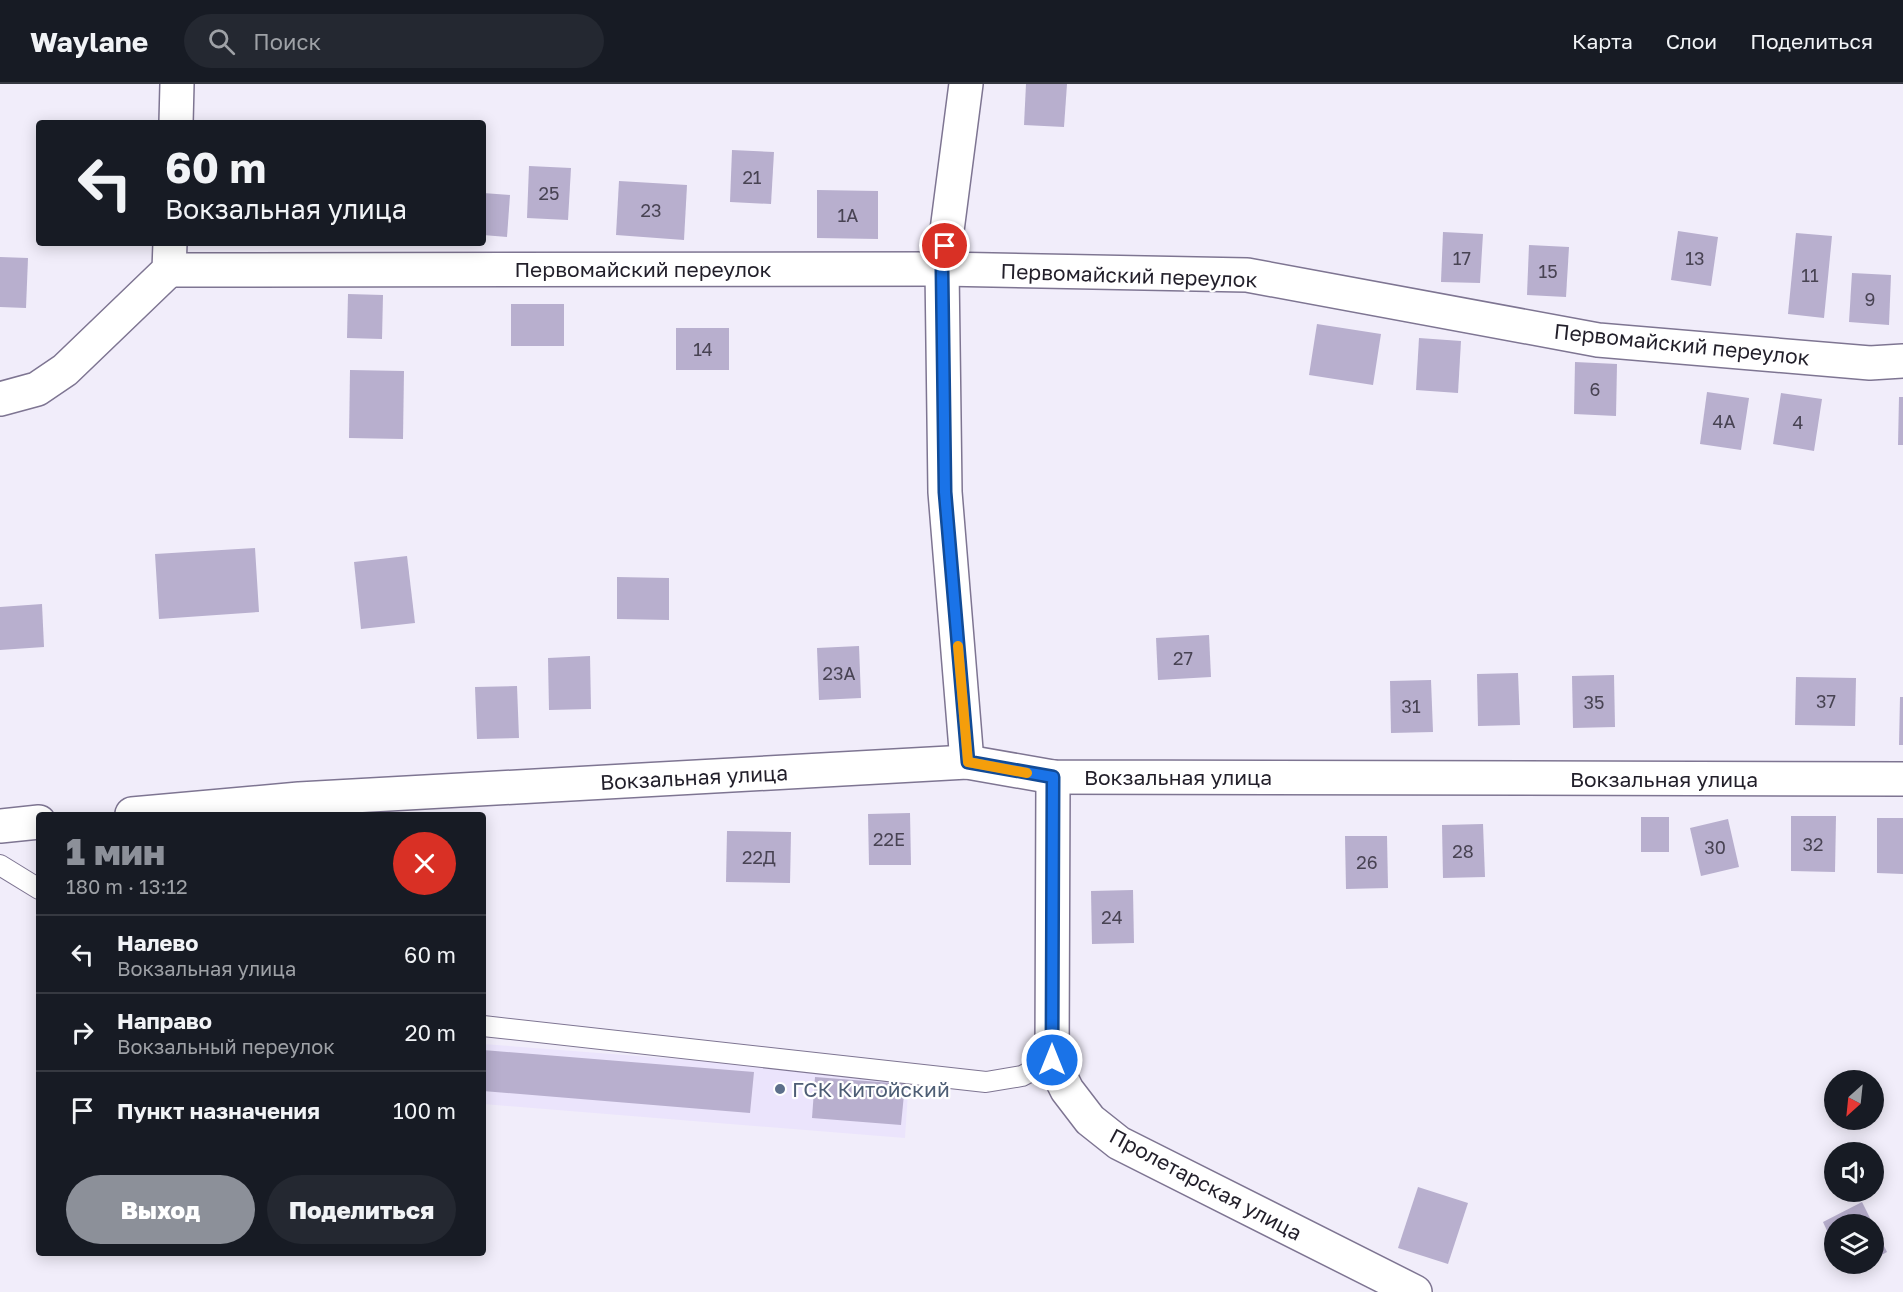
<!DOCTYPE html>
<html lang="ru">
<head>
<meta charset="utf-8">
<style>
  body { margin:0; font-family:"Golos Text",sans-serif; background:#242831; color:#f1f3f6; height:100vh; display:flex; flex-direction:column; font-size:22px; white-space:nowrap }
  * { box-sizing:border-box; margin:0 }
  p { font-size:20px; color:#9ea1a6 }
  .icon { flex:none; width:33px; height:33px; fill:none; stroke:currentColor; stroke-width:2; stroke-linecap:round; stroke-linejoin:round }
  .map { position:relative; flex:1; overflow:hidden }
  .details { position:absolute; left:36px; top:728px; width:450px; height:444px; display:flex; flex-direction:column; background:#171b24; border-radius:6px; box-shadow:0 3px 15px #0003 }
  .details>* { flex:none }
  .hud { position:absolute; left:36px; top:36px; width:450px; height:126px; border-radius:6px; box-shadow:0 3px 15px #0003; background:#171b24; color:#f1f3f6; overflow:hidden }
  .needle { width:39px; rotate:207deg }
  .fabs { position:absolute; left:1824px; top:986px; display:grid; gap:12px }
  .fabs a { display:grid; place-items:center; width:60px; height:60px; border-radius:50%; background:#171b24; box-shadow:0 3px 15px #0003; font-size:30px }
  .pin { position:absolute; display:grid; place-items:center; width:51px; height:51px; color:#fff; margin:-26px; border:3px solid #fff; border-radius:50%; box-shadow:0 2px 6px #0007 }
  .me { position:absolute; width:66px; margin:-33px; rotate:0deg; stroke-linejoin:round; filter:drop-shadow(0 0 4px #0008) }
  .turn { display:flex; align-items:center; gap:21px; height:126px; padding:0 30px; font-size:27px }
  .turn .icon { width:78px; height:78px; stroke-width:2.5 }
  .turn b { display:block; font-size:42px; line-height:51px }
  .round { display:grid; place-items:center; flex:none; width:63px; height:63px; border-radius:32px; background:#242831 }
  .headline { display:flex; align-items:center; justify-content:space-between; height:102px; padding:0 30px }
  h1 { font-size:36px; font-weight:800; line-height:45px; color:#8c9099 }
  .primary-button { display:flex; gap:12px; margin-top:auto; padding:12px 30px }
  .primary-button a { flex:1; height:69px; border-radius:36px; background:#8c9099; color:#fff; font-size:24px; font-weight:800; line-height:69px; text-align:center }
  .primary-button a+a { background:#242831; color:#f1f3f6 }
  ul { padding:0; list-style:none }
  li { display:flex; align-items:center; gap:18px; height:78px; padding:0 30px; border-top:2px solid #363941 }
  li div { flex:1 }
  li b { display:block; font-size:22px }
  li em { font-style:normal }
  header { display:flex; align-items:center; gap:36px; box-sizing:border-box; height:84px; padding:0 30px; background:#171b24; border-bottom:2px solid #363941 }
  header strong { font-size:28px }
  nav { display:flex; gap:33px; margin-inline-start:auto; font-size:21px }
  .search { width:420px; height:54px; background:#242831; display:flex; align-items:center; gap:15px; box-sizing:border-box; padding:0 21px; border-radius:33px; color:#9ea1a6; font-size:22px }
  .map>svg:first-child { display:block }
</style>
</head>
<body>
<header>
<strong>Waylane</strong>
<div class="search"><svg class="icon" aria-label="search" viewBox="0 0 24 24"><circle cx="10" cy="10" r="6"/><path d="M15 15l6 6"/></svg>Поиск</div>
<nav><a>Карта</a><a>Слои</a><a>Поделиться</a></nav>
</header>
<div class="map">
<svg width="1903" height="1208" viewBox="0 0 1903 1208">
  <rect width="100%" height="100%" fill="#f1edfa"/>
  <!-- built -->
  <polygon fill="#ebe4fc" points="483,960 909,993 905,1054 483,1020"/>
  <!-- building -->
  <g fill="#b8afce">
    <polygon points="1026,0 1067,0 1064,43 1024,41"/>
    <polygon points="732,66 774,68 771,120 730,118"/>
    <polygon points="529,82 571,84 568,136 527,134"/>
    <polygon points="619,97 687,101 684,156 616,151"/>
    <polygon points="817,106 878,107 878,155 817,154"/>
    <polygon points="483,109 510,111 507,153 483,151"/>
    <polygon points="1678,147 1718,153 1711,202 1671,196"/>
    <polygon points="1443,148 1483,150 1480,199 1441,198"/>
    <polygon points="1796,149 1832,152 1824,234 1788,230"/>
    <polygon points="1529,161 1569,163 1566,213 1527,211"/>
    <polygon points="0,173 28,174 26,224 0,223"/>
    <polygon points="1852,189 1891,191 1889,241 1849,238"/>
    <polygon points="348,210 383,211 382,255 347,254"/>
    <rect x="511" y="220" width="53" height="42"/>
    <polygon points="1317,240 1381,250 1373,301 1309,291"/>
    <rect x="676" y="244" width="53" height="42"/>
    <polygon points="1419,254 1461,257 1458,309 1416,306"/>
    <polygon points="1575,278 1617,280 1616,332 1574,330"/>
    <polygon points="350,286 404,287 403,355 349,354"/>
    <polygon points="1707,308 1749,314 1741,366 1700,360"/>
    <polygon points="1781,309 1822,315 1814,367 1773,360"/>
    <polygon points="1899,313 1903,313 1903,361 1898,361"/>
    <polygon points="255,464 259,528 159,535 155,470"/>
    <polygon points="407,472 415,539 361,545 354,478"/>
    <polygon points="617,493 669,494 669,536 617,535"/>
    <polygon points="42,520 44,563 0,566 0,523"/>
    <polygon points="1209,551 1211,593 1158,596 1156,554"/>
    <polygon points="859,562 861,614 819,616 817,564"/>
    <polygon points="590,572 591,625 549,626 548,574"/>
    <polygon points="1518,589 1520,641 1478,642 1477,590"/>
    <polygon points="1614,591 1615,643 1573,644 1572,592"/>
    <polygon points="1796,593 1856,594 1855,642 1795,641"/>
    <polygon points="1431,596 1433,648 1391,649 1390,597"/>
    <polygon points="517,602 519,654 477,655 475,603"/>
    <polygon points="1900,613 1903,613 1903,661 1899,661"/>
    <polygon points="910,729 911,781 869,781 868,730"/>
    <polygon points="1791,732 1836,732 1835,788 1791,787"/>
    <rect x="1641" y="733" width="28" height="35"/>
    <polygon points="1877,734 1903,734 1903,790 1877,789"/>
    <polygon points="1728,735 1739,783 1701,792 1690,744"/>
    <polygon points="1483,740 1485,793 1443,794 1442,741"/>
    <polygon points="727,747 791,748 790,799 726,798"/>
    <polygon points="1345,752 1387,752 1388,804 1346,805"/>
    <polygon points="1133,806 1134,859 1092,860 1091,807"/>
    <polygon points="483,966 754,988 750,1029 483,1007"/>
    <polygon points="815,993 905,1000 901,1041 812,1034"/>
    <polygon points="1418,1103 1468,1119 1448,1180 1398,1164"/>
    <polygon points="1862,1118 1873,1140 1834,1140 1834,1162 1823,1138"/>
    <polygon points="1874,1142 1887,1168 1874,1175"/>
    <polygon points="1843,1179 1865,1179 1847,1188"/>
  </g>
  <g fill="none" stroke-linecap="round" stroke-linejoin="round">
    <defs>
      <g id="lane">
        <polyline points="0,781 39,805"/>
        <polyline points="483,942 986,998 1022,992 1052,976"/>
      </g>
      <g id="street">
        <polyline points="966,0 942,185 945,408 967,678"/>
        <polyline points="176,39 177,0"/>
        <polyline points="169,186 942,185 1247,191 1598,256 1870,279 1903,277"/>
        <polyline points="0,315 37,305 65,286 169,186 170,159"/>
        <polyline points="1053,693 1052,976 1067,1006 1090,1036 1119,1059 1415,1208"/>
        <polyline points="132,730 299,715 967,678 1053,693 1903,695"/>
        <polyline points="0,742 39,738"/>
      </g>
    </defs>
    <!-- lane casing -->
    <use href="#lane" stroke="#7e7592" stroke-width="22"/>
    <!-- street casing -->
    <use href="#street" stroke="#7e7592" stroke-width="36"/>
    <!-- lane -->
    <use href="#lane" stroke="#fff" stroke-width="20"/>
    <!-- street -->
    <use href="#street" stroke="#fff" stroke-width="33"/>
  </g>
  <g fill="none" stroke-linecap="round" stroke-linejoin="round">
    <defs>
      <polyline id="route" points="945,162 942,185 945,408 968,678 1053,693 1052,976"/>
    </defs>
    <!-- route casing -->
    <use href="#route" stroke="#114b97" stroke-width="15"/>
    <!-- route -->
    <use href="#route" stroke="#1a73e8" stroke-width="10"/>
    <!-- slow -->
    <polyline stroke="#f59e0b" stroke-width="10" points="958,562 968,678 1027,689"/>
  </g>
  <!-- markers -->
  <circle fill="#5c6f8a" stroke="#fff" stroke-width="2" cx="780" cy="1005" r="6"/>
  <g text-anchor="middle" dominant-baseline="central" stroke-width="4.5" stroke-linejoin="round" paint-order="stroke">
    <!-- number labels -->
    <g font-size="18" fill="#484353">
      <text x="752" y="93">21</text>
      <text x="549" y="109">25</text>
      <text x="651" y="126">23</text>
      <text x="848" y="131">1А</text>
      <text x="1462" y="174">17</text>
      <text x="1695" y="174">13</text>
      <text x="1548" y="187">15</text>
      <text x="1810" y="191">11</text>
      <text x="1870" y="215">9</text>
      <text x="703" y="265">14</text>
      <text x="1595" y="305">6</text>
      <text x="1724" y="337">4А</text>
      <text x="1798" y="338">4</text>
      <text x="1183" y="574">27</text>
      <text x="839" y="589">23А</text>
      <text x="1826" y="617">37</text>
      <text x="1594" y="618">35</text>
      <text x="1411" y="622">31</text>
      <text x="889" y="755">22Е</text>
      <text x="1813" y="760">32</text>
      <text x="1715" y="763">30</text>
      <text x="1463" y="767">28</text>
      <text x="759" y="773">22Д</text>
      <text x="1367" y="778">26</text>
      <text x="1112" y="833">24</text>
    </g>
    <!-- street labels -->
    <g font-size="21" fill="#221f2a" stroke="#fff">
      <text x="643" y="185">Первомайский переулок</text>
      <text transform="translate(1129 191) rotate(2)">Первомайский переулок</text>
      <text transform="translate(1682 260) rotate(6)">Первомайский переулок</text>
      <text transform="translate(694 693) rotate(-3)">Вокзальная улица</text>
      <text x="1178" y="693">Вокзальная улица</text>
      <text x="1664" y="695">Вокзальная улица</text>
      <text transform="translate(1206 1100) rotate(28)">Пролетарская улица</text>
    </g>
    <!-- service labels -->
    <g font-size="21" fill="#4e5e75" stroke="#fff" text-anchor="start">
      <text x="792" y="1005">ГСК Китойский</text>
    </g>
  </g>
</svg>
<div class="fabs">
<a><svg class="needle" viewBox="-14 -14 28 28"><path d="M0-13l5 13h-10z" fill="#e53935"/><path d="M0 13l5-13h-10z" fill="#9ea1a6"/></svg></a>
<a><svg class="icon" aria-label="sound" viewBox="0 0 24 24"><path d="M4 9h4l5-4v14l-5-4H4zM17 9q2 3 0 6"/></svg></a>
<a><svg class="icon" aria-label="layers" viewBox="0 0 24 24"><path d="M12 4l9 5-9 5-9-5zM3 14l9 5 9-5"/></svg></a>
</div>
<div class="pin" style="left:945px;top:162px;background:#d93025"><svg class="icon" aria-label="arrive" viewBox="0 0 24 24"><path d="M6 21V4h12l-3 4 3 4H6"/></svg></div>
<svg class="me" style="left:1052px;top:976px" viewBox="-20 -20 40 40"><circle r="17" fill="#1a73e8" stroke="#fff" stroke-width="3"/><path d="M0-11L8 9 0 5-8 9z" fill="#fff"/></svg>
<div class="hud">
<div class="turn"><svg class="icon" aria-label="left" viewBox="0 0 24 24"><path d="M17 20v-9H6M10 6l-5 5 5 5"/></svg><div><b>60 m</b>Вокзальная улица</div></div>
</div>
<section class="details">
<div class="headline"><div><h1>1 мин</h1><p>180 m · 13:12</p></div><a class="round" style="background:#d93025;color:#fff"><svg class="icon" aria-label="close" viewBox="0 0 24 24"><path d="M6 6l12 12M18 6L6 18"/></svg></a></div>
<ul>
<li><svg class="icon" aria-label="left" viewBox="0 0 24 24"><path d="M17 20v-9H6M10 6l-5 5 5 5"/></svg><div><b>Налево</b><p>Вокзальная улица</p></div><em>60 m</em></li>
<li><svg class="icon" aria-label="right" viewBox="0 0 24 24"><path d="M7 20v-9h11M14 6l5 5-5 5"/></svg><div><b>Направо</b><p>Вокзальный переулок</p></div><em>20 m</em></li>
<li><svg class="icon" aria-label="arrive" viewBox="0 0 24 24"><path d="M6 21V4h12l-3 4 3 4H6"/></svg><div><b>Пункт назначения</b></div><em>100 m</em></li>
</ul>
<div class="primary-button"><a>Выход</a><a>Поделиться</a></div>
</section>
</div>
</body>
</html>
